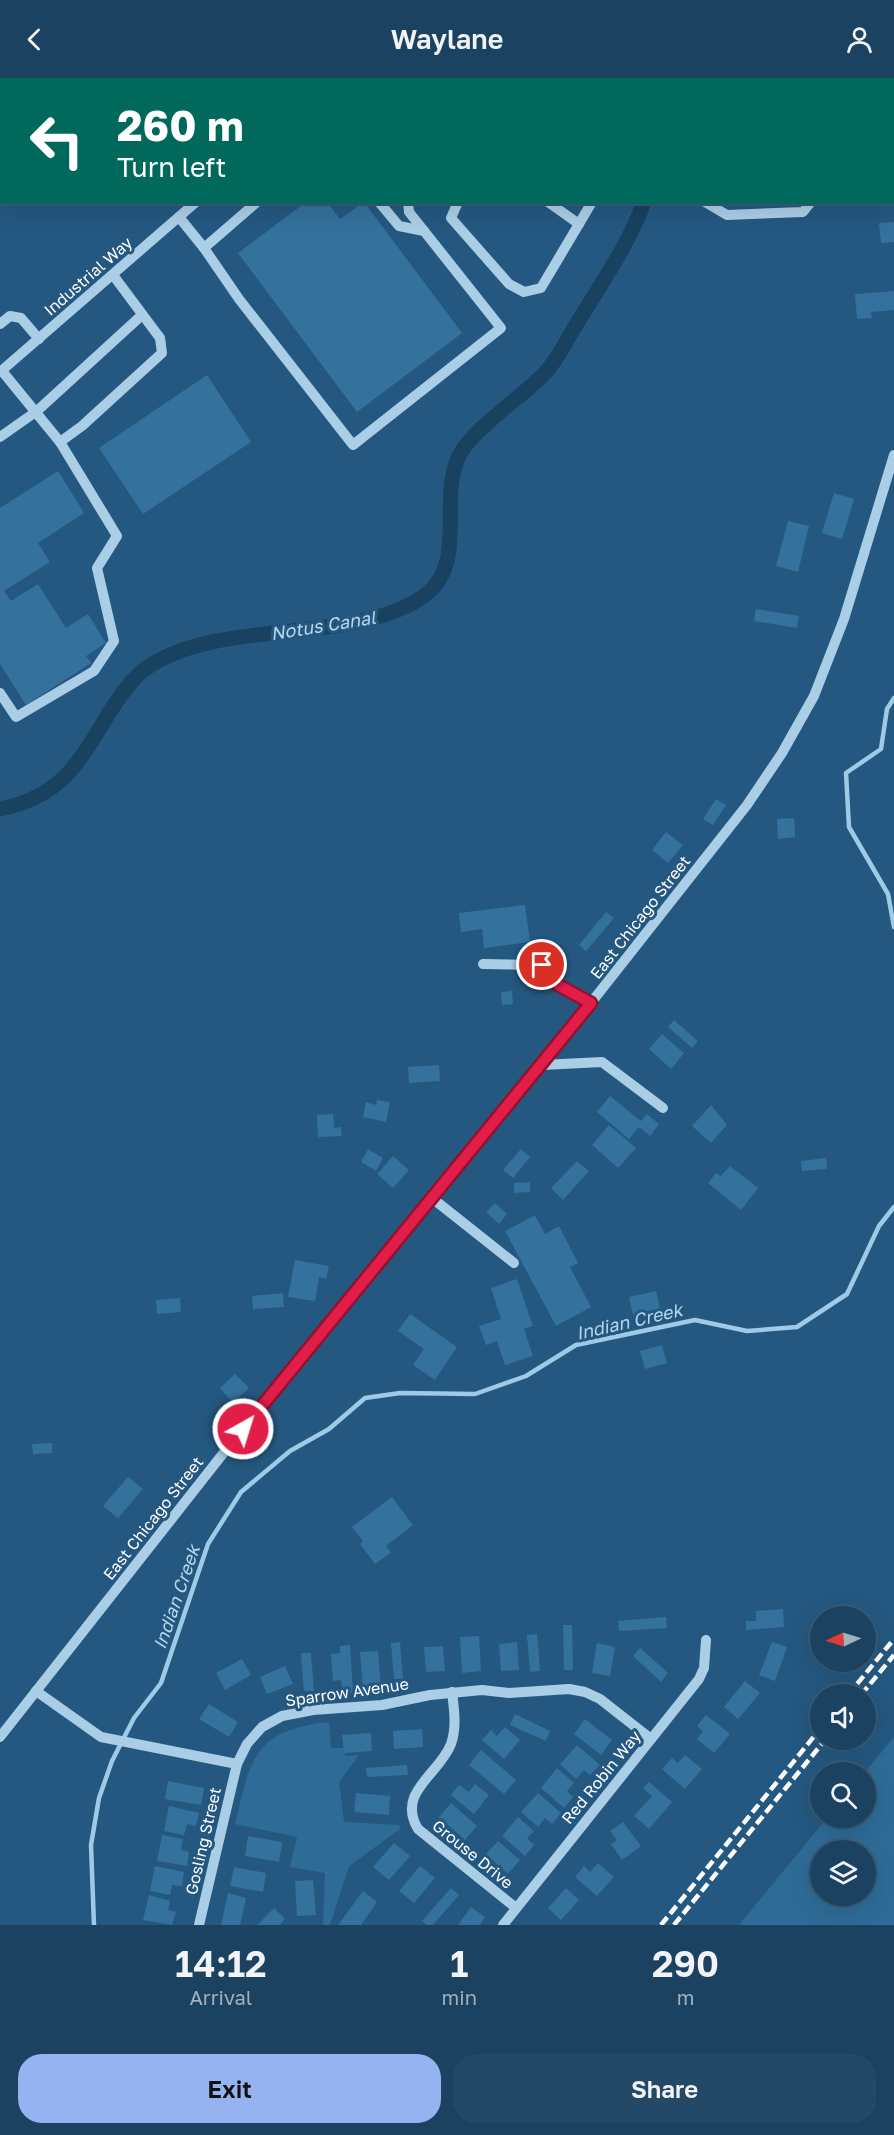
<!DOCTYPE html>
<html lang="en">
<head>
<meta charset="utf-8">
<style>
  body { margin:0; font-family:"Golos Text",sans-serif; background:#244966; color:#f1f3f6; height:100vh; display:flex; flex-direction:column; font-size:22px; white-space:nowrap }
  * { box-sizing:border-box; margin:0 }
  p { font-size:20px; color:#a0b0bd }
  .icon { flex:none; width:33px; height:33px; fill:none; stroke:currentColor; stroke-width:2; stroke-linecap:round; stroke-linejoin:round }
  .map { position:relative; height:1847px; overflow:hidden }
  .details { display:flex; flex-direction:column; background:#1b4260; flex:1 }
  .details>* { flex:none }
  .banner { position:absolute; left:0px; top:0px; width:894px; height:126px; box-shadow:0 6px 24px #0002,0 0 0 2px #395b75; background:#00695c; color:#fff; overflow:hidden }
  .needle { width:39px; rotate:266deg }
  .fabs { position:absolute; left:810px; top:1528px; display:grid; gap:12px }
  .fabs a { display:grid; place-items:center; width:66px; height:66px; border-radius:50%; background:#1b4260; box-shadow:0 6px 24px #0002,0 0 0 2px #395b75; font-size:30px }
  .pin { position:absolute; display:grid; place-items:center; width:51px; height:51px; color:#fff; margin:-26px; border:3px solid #fff; border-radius:50%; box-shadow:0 2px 6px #0007 }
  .me { position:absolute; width:66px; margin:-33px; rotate:39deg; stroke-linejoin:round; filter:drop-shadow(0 0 4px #0008) }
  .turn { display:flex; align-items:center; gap:21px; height:126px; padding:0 18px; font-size:27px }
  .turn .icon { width:78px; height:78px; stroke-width:2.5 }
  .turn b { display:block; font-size:42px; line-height:51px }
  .eta { display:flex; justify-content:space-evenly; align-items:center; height:102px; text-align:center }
  .eta b { font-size:36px; font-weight:600; line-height:42px }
  .action { display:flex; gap:12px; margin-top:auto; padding:12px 18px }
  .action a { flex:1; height:69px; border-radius:24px; background:#95b2f1; color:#111; font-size:24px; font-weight:600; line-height:69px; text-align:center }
  .action a+a { background:#244966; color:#f1f3f6 }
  header { display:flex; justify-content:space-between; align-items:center; height:78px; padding:0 18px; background:#1b4260; font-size:27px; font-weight:600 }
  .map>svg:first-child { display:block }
</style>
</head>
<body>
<header><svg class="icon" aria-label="back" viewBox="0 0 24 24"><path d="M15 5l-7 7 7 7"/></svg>Waylane<svg class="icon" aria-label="person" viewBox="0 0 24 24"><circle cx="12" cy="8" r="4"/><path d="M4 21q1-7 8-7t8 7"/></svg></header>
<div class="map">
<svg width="894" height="1847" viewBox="0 0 894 1847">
  <rect width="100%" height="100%" fill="#245880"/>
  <!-- green -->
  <g fill="#2e6c97" fill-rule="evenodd">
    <path d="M329,1644l2,26h13l1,8 14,-1 -20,27 5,40 55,3 1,4 -51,37 -19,59h-7l2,-52 -35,-6 7,-30 -62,-13c16,-65 18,-94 94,-102z"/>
    <path d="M894,1659v188h-155l88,-107h39l-2,-45zM820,1773h46v45h-46z"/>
  </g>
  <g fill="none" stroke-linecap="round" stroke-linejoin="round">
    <!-- stream -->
    <g stroke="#9ecae7" stroke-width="4.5">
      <polyline points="894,620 887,631 881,671 846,695 849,749 888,816 894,849"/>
      <polyline points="94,1847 91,1767 99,1720 112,1683 134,1640 161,1605 208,1466 241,1414 290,1373 329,1351 365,1320 400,1315 475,1316 526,1298 576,1267 695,1242 747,1253 797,1249 847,1216 879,1148 894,1129"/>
    </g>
    <!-- canal -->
    <g stroke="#194160" stroke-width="15">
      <polyline points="665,2 665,0"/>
      <path d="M0,731c64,-13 80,-49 111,-99 9,-14 21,-32 34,-41 73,-52 202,-23 276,-71 50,-32 15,-99 39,-144 14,-26 62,-57 84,-80 13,-13 22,-33 32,-49 24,-40 52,-79 68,-123"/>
    </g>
  </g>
  <!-- building -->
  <g fill="#34719c">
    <polygon points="306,124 327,124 340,141 364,124 462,255 357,334 238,175"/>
    <polygon points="894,144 894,164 881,165 879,145"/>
    <polygon points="894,213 894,232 871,234 872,240 857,241 855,216"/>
    <polygon points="207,297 251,364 143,436 99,370"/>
    <polygon points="58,393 84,435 38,465 50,484 4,513 11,523 38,506 66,550 88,536 106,565 86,578 91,585 26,627 0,586 0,430"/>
    <polygon points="834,415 854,421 842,461 822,455"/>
    <polygon points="788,443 809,448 798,494 776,488"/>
    <polygon points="756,531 799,538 797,550 754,543"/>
    <polygon points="716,721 726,727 713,747 703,741"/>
    <polygon points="794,740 795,759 778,761 777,741"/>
    <polygon points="666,754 683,767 668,785 652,772"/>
    <polygon points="525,827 530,864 484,870 482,851 461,854 459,835"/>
    <polygon points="606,834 614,840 586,873 579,867"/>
    <polygon points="512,913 513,926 502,927 501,914"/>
    <polygon points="674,942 698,963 692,970 668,949"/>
    <polygon points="662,956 684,975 671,991 649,971"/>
    <polygon points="439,987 440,1003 409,1005 408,989"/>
    <polygon points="610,1018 641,1043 647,1036 659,1046 650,1058 639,1049 629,1061 597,1034"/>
    <polygon points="377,1022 390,1024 386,1044 363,1039 366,1024 376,1027"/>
    <polygon points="711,1027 727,1047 711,1065 692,1048"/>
    <polygon points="333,1036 334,1050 341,1049 342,1058 318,1059 317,1037"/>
    <polygon points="609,1047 636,1070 618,1090 592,1067"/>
    <polygon points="368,1071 383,1080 376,1093 361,1084"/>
    <polygon points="521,1071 530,1079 513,1100 503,1092"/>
    <polygon points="393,1078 409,1092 393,1110 377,1096"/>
    <polygon points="826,1080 827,1091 802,1093 801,1083"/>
    <polygon points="577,1083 589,1093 563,1122 551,1110"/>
    <polygon points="730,1088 758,1110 741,1132 708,1105 716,1095 721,1098"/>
    <polygon points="530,1104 530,1114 514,1115 514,1105"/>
    <polygon points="495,1125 507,1136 499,1146 486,1134"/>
    <polygon points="535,1137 545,1156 559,1148 578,1185 570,1189 591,1229 556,1248 505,1153"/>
    <polygon points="295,1182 329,1188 326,1201 319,1199 315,1223 288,1219"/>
    <polygon points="517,1201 533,1248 524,1251 533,1278 505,1287 497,1263 486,1267 479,1248 501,1241 491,1210"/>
    <polygon points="656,1213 660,1231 633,1237 629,1219"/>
    <polygon points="283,1215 284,1229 253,1231 252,1218"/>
    <polygon points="180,1220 181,1234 157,1236 156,1222"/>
    <polygon points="410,1236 457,1269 435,1302 413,1287 424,1271 398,1253"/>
    <polygon points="662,1267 667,1285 645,1291 640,1273"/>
    <polygon points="235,1296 249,1310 233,1325 220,1310"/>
    <polygon points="52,1365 52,1375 33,1376 32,1366"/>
    <polygon points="128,1399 143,1411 118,1440 103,1428"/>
    <polygon points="392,1419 413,1447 386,1468 391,1475 375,1486 360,1466 363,1463 352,1449"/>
    <polygon points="783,1531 784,1549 746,1552 746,1543 756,1543 756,1533"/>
    <polygon points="666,1539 667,1550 619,1553 618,1543"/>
    <polygon points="563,1547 572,1547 573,1592 564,1592"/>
    <polygon points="537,1556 540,1593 530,1594 527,1557"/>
    <polygon points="479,1558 481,1593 462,1595 460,1559"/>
    <polygon points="400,1564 403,1601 394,1601 391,1565"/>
    <polygon points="517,1564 519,1592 501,1593 499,1566"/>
    <polygon points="772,1564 787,1569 775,1603 759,1597"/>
    <polygon points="597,1565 615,1569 610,1598 592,1595"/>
    <polygon points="350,1567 353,1615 343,1616 341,1602 333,1603 331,1576 340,1575 340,1568"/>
    <polygon points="443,1568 445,1593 426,1594 424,1569"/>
    <polygon points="640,1570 668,1595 661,1604 633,1578"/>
    <polygon points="378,1573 381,1609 363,1610 360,1574"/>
    <polygon points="301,1575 311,1575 314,1613 304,1613"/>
    <polygon points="242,1581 251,1597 225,1612 216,1595"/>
    <polygon points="285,1588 293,1606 267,1616 260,1599"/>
    <polygon points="745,1603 760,1615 738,1641 724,1629"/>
    <polygon points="209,1626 238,1644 229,1659 199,1641"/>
    <polygon points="515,1636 550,1653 546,1663 510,1647"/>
    <polygon points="706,1637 730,1656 714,1675 697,1661 703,1653 697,1648"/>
    <polygon points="585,1641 612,1662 601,1677 574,1656"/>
    <polygon points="505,1649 520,1662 504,1681 482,1662 491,1652 497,1658"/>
    <polygon points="422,1651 423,1669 394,1671 393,1653"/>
    <polygon points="371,1655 372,1673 344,1675 342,1657"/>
    <polygon points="577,1667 600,1687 590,1697 584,1692 576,1701 560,1686"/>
    <polygon points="481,1672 516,1702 504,1716 469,1687"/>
    <polygon points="685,1677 702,1691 685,1711 662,1691 672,1680 678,1685"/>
    <polygon points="407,1687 408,1697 367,1699 366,1690"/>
    <polygon points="557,1690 574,1705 567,1713 573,1719 564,1730 541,1710"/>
    <polygon points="168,1703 204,1710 201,1727 165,1721"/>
    <polygon points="649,1704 672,1724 649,1751 634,1738 652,1718 643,1710"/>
    <polygon points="475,1706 489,1717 474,1736 451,1717 459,1707 469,1714"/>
    <polygon points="356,1715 390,1718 389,1737 354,1734"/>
    <polygon points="538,1715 561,1735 552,1746 545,1740 538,1749 521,1734"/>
    <polygon points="451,1725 477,1748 465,1762 439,1739"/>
    <polygon points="169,1728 199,1735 196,1748 187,1746 184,1757 164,1753"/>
    <polygon points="518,1739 534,1753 527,1760 534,1767 525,1778 502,1758"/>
    <polygon points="623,1744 641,1768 622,1782 611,1766 617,1762 610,1753"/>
    <polygon points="162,1757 183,1761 181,1772 189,1774 187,1788 157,1783"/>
    <polygon points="248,1758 282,1764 279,1784 245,1778"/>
    <polygon points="498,1763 520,1782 508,1796 486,1776"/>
    <polygon points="394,1765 410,1778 389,1802 373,1789"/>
    <polygon points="598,1785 614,1799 597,1818 575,1799 584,1788 590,1794"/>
    <polygon points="155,1788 184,1794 182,1808 172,1807 170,1817 150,1813"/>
    <polygon points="420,1788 435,1800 414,1825 399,1813"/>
    <polygon points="234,1789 266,1795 263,1814 230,1808"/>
    <polygon points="313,1802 316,1837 297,1838 295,1803"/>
    <polygon points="451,1810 459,1817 433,1847 427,1847 422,1843"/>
    <polygon points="566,1810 579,1822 561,1842 548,1830"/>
    <polygon points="363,1813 377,1824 361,1847 338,1847"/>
    <polygon points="228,1815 246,1820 240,1847 221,1847"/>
    <polygon points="149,1817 170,1823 168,1832 176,1834 172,1847 143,1842"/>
    <polygon points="471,1829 485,1839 480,1847 458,1847"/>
    <polygon points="274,1830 285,1841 280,1847 257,1847"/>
  </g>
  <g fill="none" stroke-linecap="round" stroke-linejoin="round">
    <!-- minor -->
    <g stroke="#aacee6" stroke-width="10">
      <polyline points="300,0 301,2"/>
      <polyline points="355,0 356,2"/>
      <polyline points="378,2 379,0"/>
      <polyline points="622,2 622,0"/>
      <polyline points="892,115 894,115"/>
      <polyline points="257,124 204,170 239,221 353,367 501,250 409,134 408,124"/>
      <polyline points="379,124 399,148 424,153"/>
      <polyline points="458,124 451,140 509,206 524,214 541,210 592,124"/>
      <polyline points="548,124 579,146"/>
      <polyline points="705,124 727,137 803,134 811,124"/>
      <polyline points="179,139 204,170"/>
      <polyline points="0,246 10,238 21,240 39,261"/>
      <polyline points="0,294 196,124"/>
      <polyline points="0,359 37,333 142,237"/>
      <polyline points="60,364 82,348 162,275 160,260 113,197"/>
      <polyline points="0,615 16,639 94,593 114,563 97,490 117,458 60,364 2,293"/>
      <polyline points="483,886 542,887 558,907 591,925"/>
      <polyline points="542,987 602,984 663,1030"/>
      <polyline points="432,1120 514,1185"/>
      <polyline points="36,1613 101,1659 237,1686"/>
      <path d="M452,1614c2,17 5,35 -1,52 -12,31 -55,48 -33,85l98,79"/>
      <polyline points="0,1659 229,1368 542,987 747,727 782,675 814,618 844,541 894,377"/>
      <polyline points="199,1847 237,1686 247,1666 262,1649 282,1638 313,1632 382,1627 430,1617 482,1612 509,1615 569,1611 585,1614 600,1621 651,1661"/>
      <polyline points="503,1847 699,1601 704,1590 706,1562"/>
    </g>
    <!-- rail -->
    <g stroke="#fff" stroke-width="4.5" stroke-dasharray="10 4.5" stroke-linecap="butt">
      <polyline points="848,1617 894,1561"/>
      <polyline points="861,1617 894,1577"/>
      <polyline points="661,1847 820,1651"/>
      <polyline points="674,1847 825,1662"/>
    </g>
  </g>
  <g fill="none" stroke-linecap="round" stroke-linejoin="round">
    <defs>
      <polyline id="route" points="243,1351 591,925 558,907 542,887"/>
    </defs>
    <!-- route casing -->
    <use href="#route" stroke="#92132f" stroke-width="15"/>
    <!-- route -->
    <use href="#route" stroke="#e11d48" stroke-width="10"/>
  </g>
  <g text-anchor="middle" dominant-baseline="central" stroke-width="6" stroke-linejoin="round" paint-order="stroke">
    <!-- street labels -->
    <g font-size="16" fill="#fff" stroke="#245880">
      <text transform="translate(88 198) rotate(-41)">Industrial Way</text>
      <text transform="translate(640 839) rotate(-52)">East Chicago Street</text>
      <text transform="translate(153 1440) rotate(-52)">East Chicago Street</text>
      <text transform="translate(347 1614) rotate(-8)">Sparrow Avenue</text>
      <text transform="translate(601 1699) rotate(-51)">Red Robin Way</text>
      <text transform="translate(203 1763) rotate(-77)">Gosling Street</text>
      <text transform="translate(473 1776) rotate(39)">Grouse Drive</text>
    </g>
    <!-- water labels -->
    <g font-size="18" font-style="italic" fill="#b6d7ee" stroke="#245880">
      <text transform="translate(323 547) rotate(-9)">Notus Canal</text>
      <text transform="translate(629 1243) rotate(-13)">Indian Creek</text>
      <text transform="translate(176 1519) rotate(-71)">Indian Creek</text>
    </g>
  </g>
</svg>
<div class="fabs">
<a><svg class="needle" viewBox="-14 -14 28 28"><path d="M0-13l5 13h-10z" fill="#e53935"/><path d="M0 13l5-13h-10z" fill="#a0b0bd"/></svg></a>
<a><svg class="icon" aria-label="sound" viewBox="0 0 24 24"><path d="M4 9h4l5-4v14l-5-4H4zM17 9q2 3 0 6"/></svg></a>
<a><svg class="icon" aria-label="search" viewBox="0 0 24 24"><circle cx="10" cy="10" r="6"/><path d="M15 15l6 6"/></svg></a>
<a><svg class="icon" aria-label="layers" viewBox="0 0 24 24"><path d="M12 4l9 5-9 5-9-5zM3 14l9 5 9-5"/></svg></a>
</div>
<div class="pin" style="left:542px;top:887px;background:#d93025"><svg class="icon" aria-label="arrive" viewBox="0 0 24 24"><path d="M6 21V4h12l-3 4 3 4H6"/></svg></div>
<svg class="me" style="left:243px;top:1351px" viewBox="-20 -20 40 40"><circle r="17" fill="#e11d48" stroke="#fff" stroke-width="3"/><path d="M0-11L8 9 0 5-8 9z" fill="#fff"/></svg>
<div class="banner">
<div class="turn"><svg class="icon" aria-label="left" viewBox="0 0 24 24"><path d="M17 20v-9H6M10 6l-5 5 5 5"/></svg><div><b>260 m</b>Turn left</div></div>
</div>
</div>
<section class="details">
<div class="eta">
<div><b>14:12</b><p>Arrival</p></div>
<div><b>1</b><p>min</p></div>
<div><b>290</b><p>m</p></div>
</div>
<div class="action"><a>Exit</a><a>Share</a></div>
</section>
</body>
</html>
